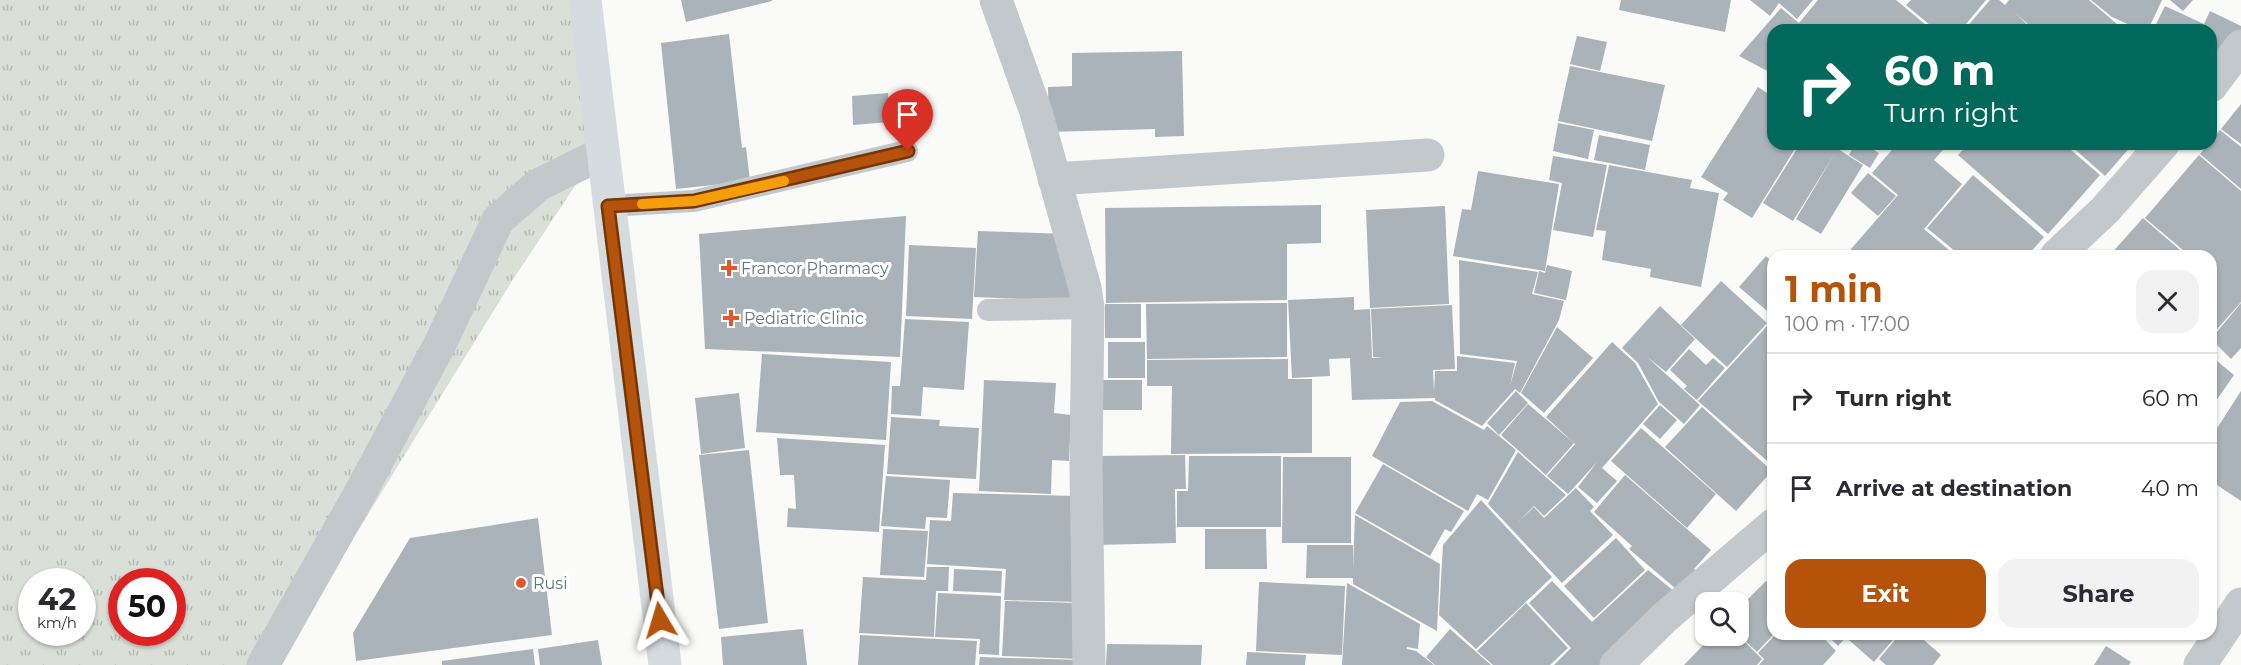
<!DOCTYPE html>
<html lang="en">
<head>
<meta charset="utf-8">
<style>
  body { margin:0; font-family:Montserrat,sans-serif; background:#f2f2f3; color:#2b2b33; height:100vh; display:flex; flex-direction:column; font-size:22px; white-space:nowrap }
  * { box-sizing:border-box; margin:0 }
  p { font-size:20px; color:#7c7c81 }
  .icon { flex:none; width:33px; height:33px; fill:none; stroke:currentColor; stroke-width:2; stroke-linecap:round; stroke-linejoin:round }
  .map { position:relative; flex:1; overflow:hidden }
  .details { position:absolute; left:1767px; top:250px; width:450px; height:390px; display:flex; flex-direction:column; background:#fff; border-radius:18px; box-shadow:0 2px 4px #0004 }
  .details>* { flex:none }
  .hud { position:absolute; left:1767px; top:24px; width:450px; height:126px; border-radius:18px; box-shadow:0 2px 4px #0004; background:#00695c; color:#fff; overflow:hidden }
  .fabs { position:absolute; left:1695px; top:592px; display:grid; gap:12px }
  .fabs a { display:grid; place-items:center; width:54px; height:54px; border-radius:12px; background:#fff; box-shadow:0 2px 4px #0004; font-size:30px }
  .speed { position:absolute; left:18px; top:568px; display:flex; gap:12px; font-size:30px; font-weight:700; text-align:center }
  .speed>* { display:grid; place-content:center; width:78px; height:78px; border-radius:50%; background:#fff; box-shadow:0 2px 4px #0004; line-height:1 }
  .speed small { font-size:15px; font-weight:400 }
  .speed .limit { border:9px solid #d22; background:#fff; color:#111 }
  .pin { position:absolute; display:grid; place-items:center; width:51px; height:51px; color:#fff; margin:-62px -26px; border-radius:50% 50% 50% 0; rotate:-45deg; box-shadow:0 0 6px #0007 }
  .pin .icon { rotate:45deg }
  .me { position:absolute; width:66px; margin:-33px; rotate:353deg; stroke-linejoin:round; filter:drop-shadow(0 0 4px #0008) }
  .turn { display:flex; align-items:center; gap:21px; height:126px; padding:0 18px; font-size:27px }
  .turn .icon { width:78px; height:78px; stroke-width:2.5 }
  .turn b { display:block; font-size:42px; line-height:51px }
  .round { display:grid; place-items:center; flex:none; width:63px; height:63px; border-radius:18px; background:#f2f2f3 }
  .headline { display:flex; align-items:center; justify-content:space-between; height:102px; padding:0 18px }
  h1 { font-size:36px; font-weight:700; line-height:45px; color:#b45309 }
  .primary-button { display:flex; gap:12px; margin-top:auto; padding:12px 18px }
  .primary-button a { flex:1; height:69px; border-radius:18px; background:#b45309; color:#fff; font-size:24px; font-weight:700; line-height:69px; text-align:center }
  .primary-button a+a { background:#f2f2f3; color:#2b2b33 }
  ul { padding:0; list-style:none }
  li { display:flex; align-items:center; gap:18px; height:90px; padding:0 18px; border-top:2px solid #e1e1e2 }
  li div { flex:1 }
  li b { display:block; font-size:22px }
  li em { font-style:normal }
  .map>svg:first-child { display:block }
</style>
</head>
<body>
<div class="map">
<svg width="2241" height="665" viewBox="0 0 2241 665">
  <defs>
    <pattern id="grass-tufts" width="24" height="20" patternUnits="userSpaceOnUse" patternTransform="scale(1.5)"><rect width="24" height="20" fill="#dadfd7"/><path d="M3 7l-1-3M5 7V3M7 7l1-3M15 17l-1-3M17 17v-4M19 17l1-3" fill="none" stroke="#b4b9b4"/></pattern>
  </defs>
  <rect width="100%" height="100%" fill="#fafaf8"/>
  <!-- grass -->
  <path fill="url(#grass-tufts)" fill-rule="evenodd" d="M0,0h571l23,157 -82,124 -237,384h-275zM32,582h50v51h-50zM122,582h50v51h-50z"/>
  <!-- building -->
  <g fill="#aab3b9">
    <polygon points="681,0 772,0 772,1 686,22"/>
    <polygon points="1621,0 1731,0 1725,32 1619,10"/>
    <polygon points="1750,0 1813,0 1797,19 1779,3 1770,16"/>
    <polygon points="1818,0 1896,0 1932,30 1773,30 1773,74 1739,56 1781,8 1799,23"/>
    <polygon points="1911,0 1986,0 1961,30 1936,30 1906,5"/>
    <polygon points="1990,0 1999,0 2005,5 2009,0 2089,0 2118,25 2114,30 2035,30 2015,13 2033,30 1964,30"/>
    <polygon points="2091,0 2162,0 2148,30 2141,30 2112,17"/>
    <polygon points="2170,0 2193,0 2183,11"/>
    <polygon points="2165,6 2204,24 2210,11 2241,26 2241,34 2226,65 2211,58 2211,30 2153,30"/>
    <polygon points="729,34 742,148 746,147 750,181 676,189 661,43"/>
    <polygon points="1577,36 1607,42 1600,71 1570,64"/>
    <polygon points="1182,51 1184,136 1155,137 1155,129 1049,132 1048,87 1072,86 1072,53"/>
    <polygon points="1570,66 1665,85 1652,141 1558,121"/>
    <polygon points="1758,87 1773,97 1773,144 1798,144 1752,218 1723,200 1728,193 1701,177"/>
    <polygon points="888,93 890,122 853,125 852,96"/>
    <polygon points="2241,104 2241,144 2221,129"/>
    <polygon points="1558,123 1594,130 1588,159 1553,151"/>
    <polygon points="2220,130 2241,147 2241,189 2200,154"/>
    <polygon points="1599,135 1650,145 1645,170 1594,160"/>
    <polygon points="1800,144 1838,144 1840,145 1838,149 1863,165 1821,234 1796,219 1835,153 1793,221 1763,203"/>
    <polygon points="1855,144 1864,144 1879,153 1870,168 1849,155"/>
    <polygon points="1897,144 1948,144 1934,160 1962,184 1924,229 1956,256 1845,256 1898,195 1872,173"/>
    <polygon points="1968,144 2064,144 2100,175 2048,234 1958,155"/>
    <polygon points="2069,144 2133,144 2105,176"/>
    <polygon points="2199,155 2241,191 2241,302 2211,336 2211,256 2177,256 2183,250 2145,218"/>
    <polygon points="1553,156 1607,165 1593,237 1553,230 1562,183 1549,180"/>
    <polygon points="1609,165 1692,180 1690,188 1719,193 1701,287 1650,277 1651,269 1602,260 1606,231 1596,230"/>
    <polygon points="1478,171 1559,184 1545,271 1453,256 1462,209 1471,210"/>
    <polygon points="1868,173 1896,196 1878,216 1851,193"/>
    <polygon points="1973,175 2044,237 2027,256 1961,256 1927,228"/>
    <polygon points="1321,205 1321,243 1287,244 1287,300 1106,303 1105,208"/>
    <polygon points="1445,206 1449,304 1370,308 1366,210"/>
    <polygon points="906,216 900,357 705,349 699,234"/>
    <polygon points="2143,218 2180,250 2175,256 2109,256"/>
    <polygon points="978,231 1067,234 1075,301 974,297"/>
    <polygon points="909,245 976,248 972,319 906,316"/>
    <polygon points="1766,256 1773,263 1773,316 1739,287"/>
    <polygon points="1459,260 1538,272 1532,294 1564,301 1559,320 1520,393 1515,389 1482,426 1435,400 1435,398 1352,400 1350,358 1329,359 1330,376 1292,378 1288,300 1354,297 1354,310 1370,309 1372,358 1383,357 1373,357 1371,309 1452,305 1455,369 1433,370 1434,392 1435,371 1457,371 1457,356 1515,363 1510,386 1517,361 1460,354"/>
    <polygon points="1547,265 1572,271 1566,300 1534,293 1539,271 1545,273"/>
    <polygon points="1721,281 1767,323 1727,367 1681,325"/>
    <polygon points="1287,303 1287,357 1147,359 1146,304"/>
    <polygon points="2241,303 2241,348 2231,359 2211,339"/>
    <rect x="1105" y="304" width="36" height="34"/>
    <polygon points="1660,306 1695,339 1666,372 1646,356 1700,405 1684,424 1659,402 1638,363 1622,348"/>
    <polygon points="905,319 969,322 964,390 923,387 921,416 891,414 892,386 900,386"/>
    <polygon points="1768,325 1773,330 1773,466 1698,401"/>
    <polygon points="1557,327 1593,358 1544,413 1521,393"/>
    <rect x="1108" y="342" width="37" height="36"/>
    <polygon points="1612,342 1635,363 1658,404 1602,468 1617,481 1597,503 1578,487 1597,462 1568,494 1547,476 1575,444 1546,417"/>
    <polygon points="1689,349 1706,365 1713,358 1725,368 1697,400 1684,389 1687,386 1670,370"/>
    <polygon points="762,354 891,362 886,440 756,432"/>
    <polygon points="2211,356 2234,375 2211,408"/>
    <polygon points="1288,359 1288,379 1312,379 1312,453 1171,454 1172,386 1147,386 1147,360"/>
    <polygon points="984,380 1056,383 1054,413 1071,415 1069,461 1052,460 1051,494 979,491"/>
    <rect x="1102" y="380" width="40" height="30"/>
    <polygon points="1516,391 1528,403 1499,435 1487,423"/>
    <polygon points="2241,391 2241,501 2211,481 2211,431 2214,433"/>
    <polygon points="739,393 745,448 701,454 695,398"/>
    <polygon points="1432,401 1484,430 1487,426 1516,450 1488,500 1477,494 1468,511 1372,456 1400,402"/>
    <polygon points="1528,404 1574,443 1546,475 1501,435"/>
    <polygon points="1660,405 1677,420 1660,439 1643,424"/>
    <polygon points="1702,407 1772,471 1736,511 1665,447"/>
    <polygon points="891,417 940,420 939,426 979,428 976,479 887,474"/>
    <polygon points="1641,428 1716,494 1687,528 1611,461"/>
    <polygon points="777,438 885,445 879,532 787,527 788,508 796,509 794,475 780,475"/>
    <polygon points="749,450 768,623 719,629 699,455"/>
    <polygon points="1518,452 1566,495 1544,516 1534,506 1518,522 1534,507 1544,518 1576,488 1594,507 1590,511 1613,535 1562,583 1488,504"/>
    <polygon points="1185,455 1186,489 1175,489 1176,543 1096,545 1095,456"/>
    <polygon points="1189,456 1281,456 1281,527 1177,527 1177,491 1188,491"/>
    <polygon points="1283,457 1351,457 1351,543 1282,543"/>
    <polygon points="1383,464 1464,511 1451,532 1445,529 1430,556 1355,513"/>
    <polygon points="1625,475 1711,550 1694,569 1700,573 1682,594 1629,549 1632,546 1594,512"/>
    <polygon points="886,476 950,480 947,518 926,517 925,529 881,526"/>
    <polygon points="953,493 1076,496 1077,602 1004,600 1006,569 927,564 930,520 951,521"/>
    <polygon points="1481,500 1552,577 1476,649 1439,615 1443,545"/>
    <polygon points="1355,515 1440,564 1437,631 1353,584 1353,578 1306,578 1307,545 1353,545 1353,569"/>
    <polygon points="538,518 552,635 356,661 353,633 410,538"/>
    <polygon points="883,529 928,531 924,577 880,575"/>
    <polygon points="1205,529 1266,529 1267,569 1205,569"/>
    <polygon points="1616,538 1645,570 1594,618 1564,586"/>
    <polygon points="927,567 949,567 948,591 936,591 934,637 859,633 863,577 926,580"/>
    <polygon points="954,569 1002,571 1001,593 953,591"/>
    <polygon points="1648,570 1680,596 1603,665 1554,665 1571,648 1529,603 1552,581 1592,622"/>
    <polygon points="1766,581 1773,588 1773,635 1757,652 1738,634 1738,609"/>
    <polygon points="1259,582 1345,586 1342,655 1256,651"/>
    <polygon points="1347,583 1420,624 1418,649 1407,647 1407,649 1416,651 1434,665 1342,665"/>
    <polygon points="938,593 1001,596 999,655 979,654 980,639 935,637"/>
    <polygon points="1005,601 1078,603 1079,659 1002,656"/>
    <polygon points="1526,603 1568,648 1550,665 1493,665 1477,651"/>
    <polygon points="803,629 807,665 723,665 721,637"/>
    <polygon points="1450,629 1491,665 1435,665 1426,657"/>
    <polygon points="1776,634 1820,634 1836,651 1823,665 1759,665 1764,659 1758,653"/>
    <polygon points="1826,634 1849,634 1838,646"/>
    <polygon points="1854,634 1898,634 1874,662 1849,640"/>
    <polygon points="1900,634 1917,634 1941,655 1933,665 1886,665 1879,659"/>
    <polygon points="860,635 977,641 975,665 858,665"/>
    <polygon points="1712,636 1739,636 1762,659 1757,665 1684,665"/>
    <polygon points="598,640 602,665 540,665 538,649"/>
    <polygon points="1107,644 1202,645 1201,665 1106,665"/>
    <polygon points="2106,646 2131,662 2129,665 2094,665"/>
    <polygon points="533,649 535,665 442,665 442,661"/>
    <polygon points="1247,652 1306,655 1305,665 1246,665"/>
    <polygon points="980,657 1079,660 1079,665 979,665"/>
  </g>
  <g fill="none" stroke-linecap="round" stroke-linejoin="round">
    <!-- service -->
    <g stroke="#c3c8cc" stroke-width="22">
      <polyline points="608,206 694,201 907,151"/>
      <polyline points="988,310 1088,308"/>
    </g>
    <!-- minor -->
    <g stroke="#c3c8cc" stroke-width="33">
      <polyline points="996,0 1036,112 1085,288 1088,308 1086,467 1089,665"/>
      <polyline points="2211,86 2241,46"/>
      <polyline points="1054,179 1428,155"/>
      <polyline points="2056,256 2105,210 2163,144"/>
      <polyline points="263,665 359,495 440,344 498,220 538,185 603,153"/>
      <polyline points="1616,665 1664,618 1773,525"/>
      <polyline points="2200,665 2241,604"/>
    </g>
    <!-- secondary -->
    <polyline stroke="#d6dbdf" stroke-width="33" points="585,0 665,665"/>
  </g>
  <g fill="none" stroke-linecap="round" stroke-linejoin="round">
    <defs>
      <polyline id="route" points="660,620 608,206 694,201 908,151"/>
    </defs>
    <!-- route casing -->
    <use href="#route" stroke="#753606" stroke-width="15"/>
    <!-- route -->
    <use href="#route" stroke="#b45309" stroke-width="10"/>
    <!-- slow -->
    <polyline stroke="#f59e0b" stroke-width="10" points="642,204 694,201 784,181"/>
  </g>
  <!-- markers -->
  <g fill="#e4572e" stroke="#fff" stroke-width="2">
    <path d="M726 259h6v6h6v6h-6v6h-6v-6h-6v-6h6z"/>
    <path d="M728 309h6v6h6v6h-6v6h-6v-6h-6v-6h6z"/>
    <circle cx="521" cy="583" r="6"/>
  </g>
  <g text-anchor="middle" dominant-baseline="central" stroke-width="6" stroke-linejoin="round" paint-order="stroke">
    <!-- poi labels -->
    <g font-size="16" fill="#657683" stroke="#fff" text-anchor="start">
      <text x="741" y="268">Francor Pharmacy</text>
      <text x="744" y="318">Pediatric Clinic</text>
      <text x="533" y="583">Rusi</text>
    </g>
  </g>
</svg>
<div class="fabs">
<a><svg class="icon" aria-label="search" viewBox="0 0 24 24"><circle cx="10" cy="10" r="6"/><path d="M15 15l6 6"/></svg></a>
</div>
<div class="speed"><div>42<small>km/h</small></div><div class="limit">50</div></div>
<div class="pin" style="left:908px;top:151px;background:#d93025"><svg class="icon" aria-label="arrive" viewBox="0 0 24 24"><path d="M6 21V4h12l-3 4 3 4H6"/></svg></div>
<svg class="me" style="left:660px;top:620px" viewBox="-20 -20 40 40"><path d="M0-17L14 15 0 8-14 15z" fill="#b45309" stroke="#fff" stroke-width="4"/></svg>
<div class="hud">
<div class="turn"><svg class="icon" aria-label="right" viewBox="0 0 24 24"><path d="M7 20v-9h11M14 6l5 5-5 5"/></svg><div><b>60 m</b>Turn right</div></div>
</div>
<section class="details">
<div class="headline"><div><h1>1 min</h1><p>100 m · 17:00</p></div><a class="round"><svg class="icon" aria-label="close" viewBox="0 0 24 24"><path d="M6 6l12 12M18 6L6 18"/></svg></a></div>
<ul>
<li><svg class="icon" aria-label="right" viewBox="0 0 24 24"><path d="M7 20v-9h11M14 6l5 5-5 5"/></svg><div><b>Turn right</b></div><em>60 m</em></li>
<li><svg class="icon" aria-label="arrive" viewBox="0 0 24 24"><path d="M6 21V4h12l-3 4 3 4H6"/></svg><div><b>Arrive at destination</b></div><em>40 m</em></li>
</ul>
<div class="primary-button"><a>Exit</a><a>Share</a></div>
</section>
</div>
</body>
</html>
